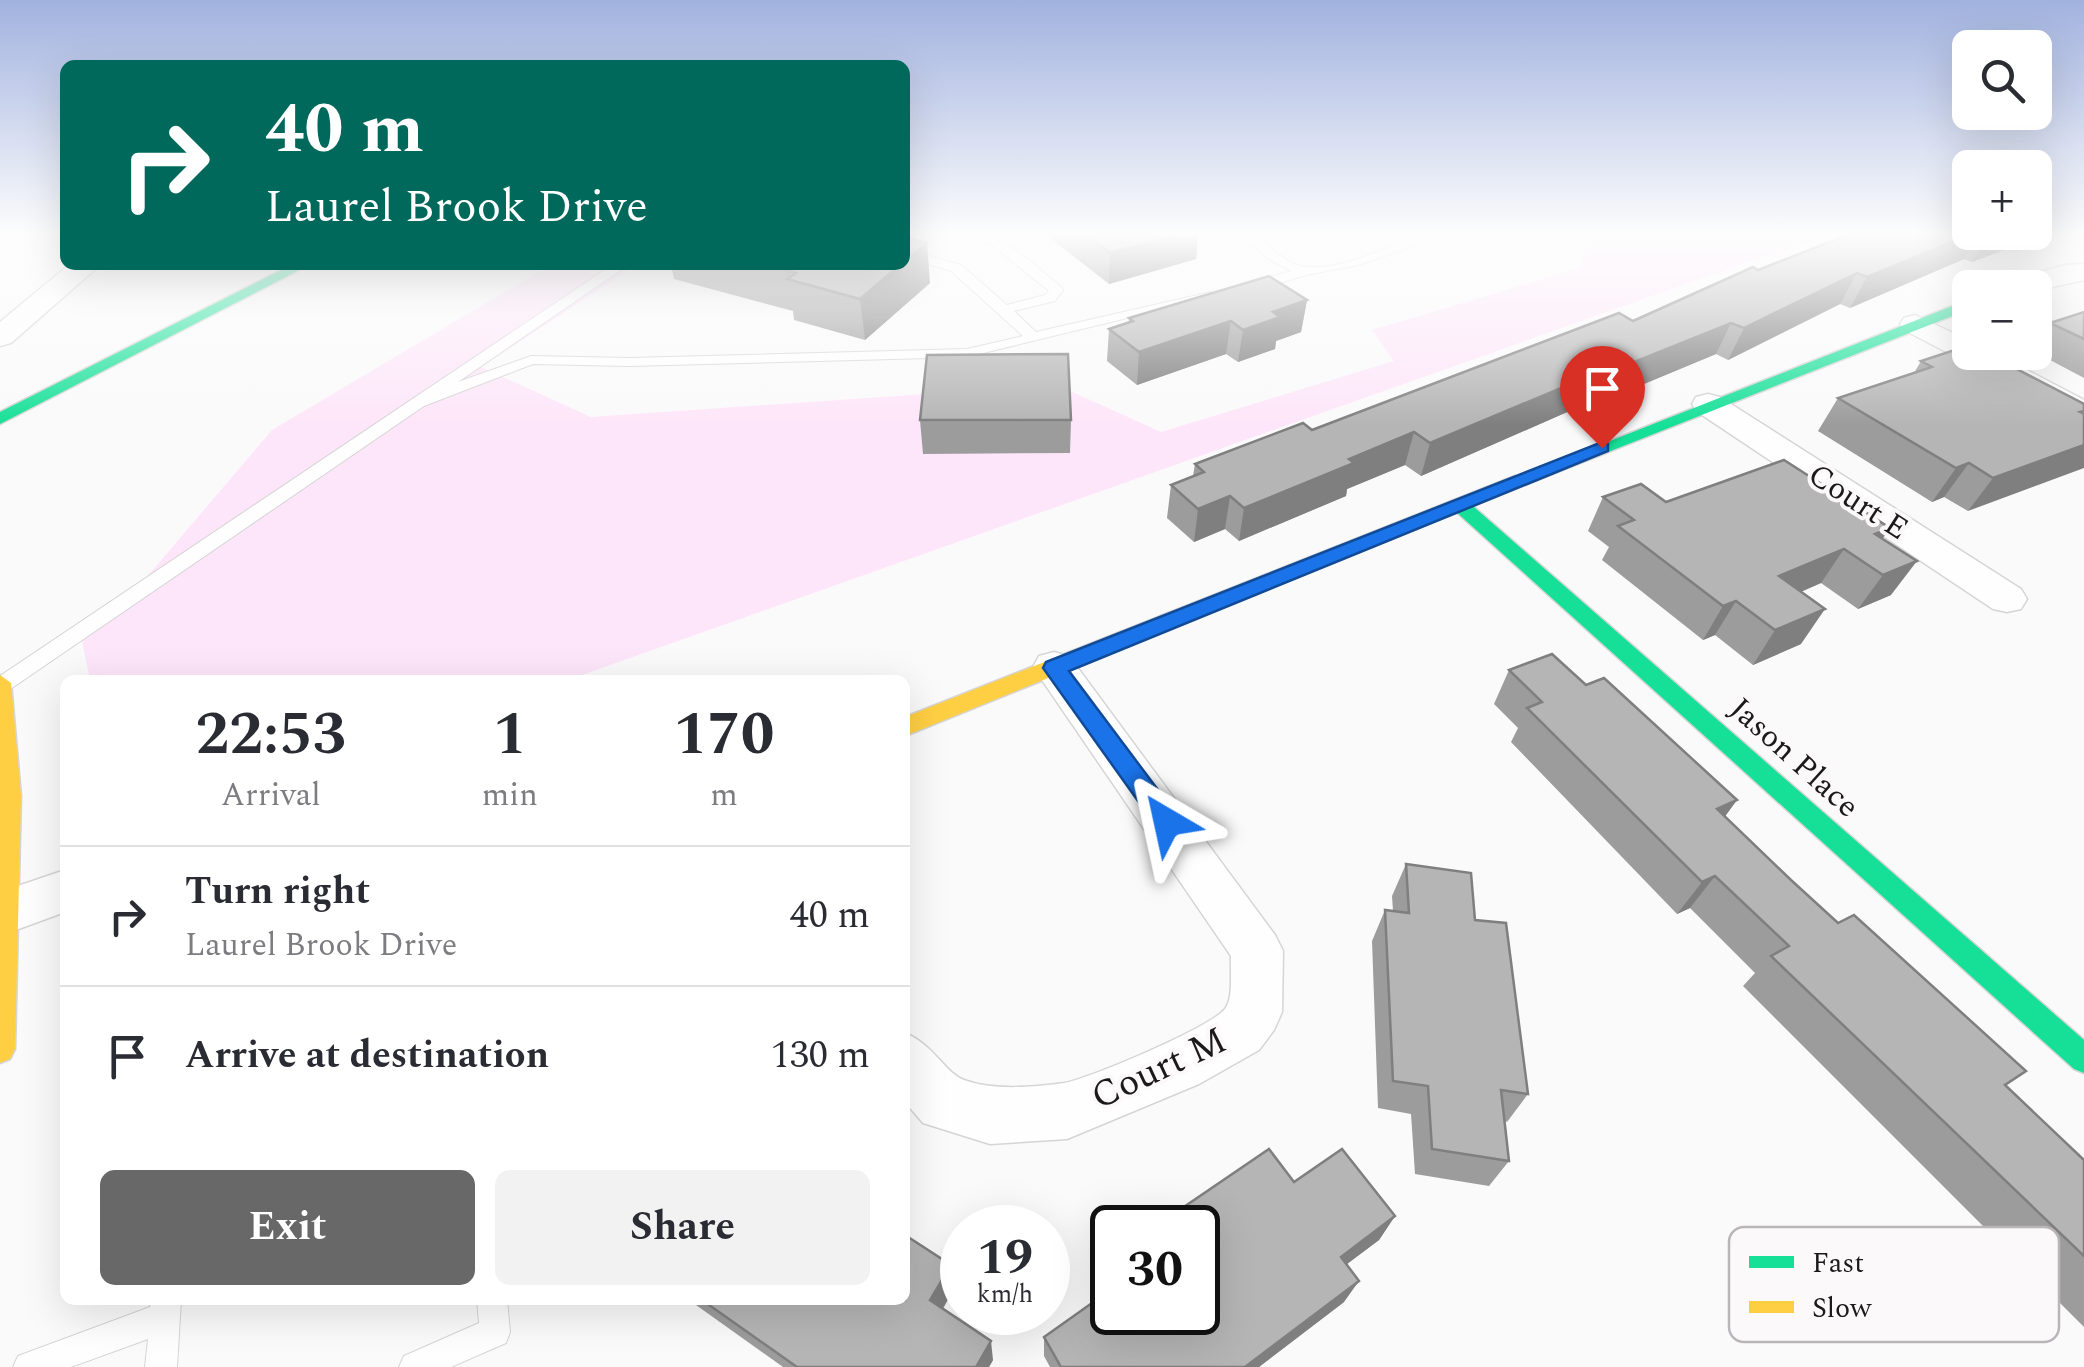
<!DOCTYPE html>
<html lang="en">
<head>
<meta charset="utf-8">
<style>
  body { margin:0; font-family:Spectral,serif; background:#f2f2f3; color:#2b2b33; height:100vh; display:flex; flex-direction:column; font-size:38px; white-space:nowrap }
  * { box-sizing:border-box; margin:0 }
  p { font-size:32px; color:#7c7c81 }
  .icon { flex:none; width:55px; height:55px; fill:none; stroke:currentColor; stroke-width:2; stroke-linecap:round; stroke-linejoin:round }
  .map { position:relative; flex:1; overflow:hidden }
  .side { position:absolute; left:60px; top:675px; width:850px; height:630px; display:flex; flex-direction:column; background:#fff; border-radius:15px; box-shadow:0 10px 40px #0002 }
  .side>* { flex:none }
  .hud { position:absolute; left:60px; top:60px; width:850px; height:210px; border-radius:15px; box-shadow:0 10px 40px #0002; background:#00695c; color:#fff; overflow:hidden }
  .controls { position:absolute; left:1952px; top:30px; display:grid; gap:20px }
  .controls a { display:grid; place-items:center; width:100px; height:100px; border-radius:15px; background:#fff; box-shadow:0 10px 40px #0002; font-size:50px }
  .speed { position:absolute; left:940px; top:1205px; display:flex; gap:20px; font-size:50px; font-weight:700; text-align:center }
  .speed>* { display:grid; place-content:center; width:130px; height:130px; border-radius:50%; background:#fff; box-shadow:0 10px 40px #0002; line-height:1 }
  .speed small { font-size:25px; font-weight:400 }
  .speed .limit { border:5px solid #111; border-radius:15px; background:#fff; color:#111 }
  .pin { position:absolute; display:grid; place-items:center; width:85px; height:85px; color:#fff; margin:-102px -42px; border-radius:50% 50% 50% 0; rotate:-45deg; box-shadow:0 0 10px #0007 }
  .pin .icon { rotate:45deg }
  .me { position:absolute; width:110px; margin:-55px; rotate:324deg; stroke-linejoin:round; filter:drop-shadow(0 0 8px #0008) }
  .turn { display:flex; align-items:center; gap:35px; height:210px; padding:0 40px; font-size:45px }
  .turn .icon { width:130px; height:130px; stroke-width:2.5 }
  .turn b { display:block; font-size:70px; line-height:85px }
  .eta { display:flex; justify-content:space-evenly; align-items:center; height:170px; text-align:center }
  .eta b { font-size:60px; font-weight:700; line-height:70px }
  .button { display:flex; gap:20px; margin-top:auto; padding:20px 40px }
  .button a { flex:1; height:115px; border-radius:15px; background:#696869; color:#fff; font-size:40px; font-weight:700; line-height:115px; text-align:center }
  .button a+a { background:#f2f2f3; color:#2b2b33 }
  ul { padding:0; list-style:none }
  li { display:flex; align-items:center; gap:30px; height:140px; padding:0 40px; border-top:2px solid #e1e1e2 }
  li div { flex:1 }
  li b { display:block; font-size:38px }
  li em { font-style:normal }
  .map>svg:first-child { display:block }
</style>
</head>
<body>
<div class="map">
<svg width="2084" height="1367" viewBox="0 0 2084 1367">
  <rect width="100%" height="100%" fill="#fbfafb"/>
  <!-- green -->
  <polygon fill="#fde6f9" points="1588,234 1839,234 1748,262 568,680 90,680 79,626 134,592 272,430 550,265 637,265 481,367 591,417 1057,385 1161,432 1394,361 1372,330 1581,268"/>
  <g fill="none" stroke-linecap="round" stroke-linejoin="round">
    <defs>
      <g id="lane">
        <path d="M966,234c40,0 65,29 95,53l2,3 -8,11 -41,10 22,21 175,-40 7,4 -251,61 -337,9 -97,-2 -109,42 -415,284 -9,2v-16l612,-411h16l-170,117 73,-26 99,2 337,-9 56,-13 -72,-65 -46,-14v-8l56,16 46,40 38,-10 4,-4 -57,-46z"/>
        <path d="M1239,234c27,0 41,31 68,33 49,4 95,-35 143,-33l-92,31 -52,10 -57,17 -5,-1v-6l47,-14 -22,-12z"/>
        <polygon points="151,1300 181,1300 177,1367 145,1367 148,1339 71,1367 13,1367 18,1356 150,1307"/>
        <polygon points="477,1300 507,1300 510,1332 506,1343 451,1367 399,1367 404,1356 479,1323"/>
      </g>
      <g id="street">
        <polygon points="2084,264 2084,280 2035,291 2035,288 2000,288 2004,282 2065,265"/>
        <polygon points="69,265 100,265 11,343 0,346 0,322"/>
        <polygon points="1915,315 1970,341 1970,352 1993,352 2084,400 2084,423 1904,330 1900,324 1904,318"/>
        <polygon points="1708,394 1720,397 2021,589 2027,599 2021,609 2007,612 1993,609 1696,411 1692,404 1696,397"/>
        <path d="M1054,652l15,4 206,279 8,16 -1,61 -8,18 -15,20 -60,34 -132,55 -77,5 -67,-21 -18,-21v-69c29,12 40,40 59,47 29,11 70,7 100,3 25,-4 147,-56 161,-74 9,-12 5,-38 6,-53l-198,-289 6,-11z"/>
        <polygon points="65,870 65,912 5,934 0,932 0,892"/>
      </g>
      <g id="fast">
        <polygon points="291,265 309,265 0,424 0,412"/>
        <polygon points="1970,299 1970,309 1522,486 1508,486 1506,482"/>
        <polygon points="1460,499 1467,501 2084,1040 2084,1073 2074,1069 1453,509 1453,501"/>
      </g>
      <g id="slow">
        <polygon points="1515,476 1524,482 1522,486 905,736 905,717"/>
        <polygon points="0,675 11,683 21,796 15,1049 10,1059 0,1063"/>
      </g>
    </defs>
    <!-- lane casing -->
    <use href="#lane" stroke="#d6d5d6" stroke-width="2"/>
    <!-- street casing -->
    <use href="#street" stroke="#d6d5d6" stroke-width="3"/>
    <!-- fast casing -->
    <use href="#fast" stroke="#d6d5d6" stroke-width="3"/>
    <!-- slow casing -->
    <use href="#slow" stroke="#d6d5d6" stroke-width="3"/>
    <!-- lane -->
    <use href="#lane" fill="#fefefe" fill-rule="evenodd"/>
    <!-- street -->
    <use href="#street" fill="#fefefe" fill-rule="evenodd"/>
    <!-- fast -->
    <use href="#fast" fill="#16e098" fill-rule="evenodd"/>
    <!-- slow -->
    <use href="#slow" fill="#ffcf43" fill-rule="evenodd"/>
  </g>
  <!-- wall -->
  <g fill="#9d9c9d">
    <polygon points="1045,234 1198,234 1196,259 1109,284"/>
    <polygon points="1850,234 2031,234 2027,241 1972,262 1964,259 1850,308 1840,304 1728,360 1716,354 1579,411 1574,409 1421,476 1405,465 1347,489 1346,496 1239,541 1225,529 1194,542 1167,518 1171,485 1193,476 1195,464 1312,430 1633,321"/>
    <polygon points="671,265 905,265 930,283 865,340 794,320 793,311 674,279"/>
    <polygon points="1307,300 1301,332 1276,341 1275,349 1238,362 1226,354 1137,385 1107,361 1109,329 1129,322 1129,318"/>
    <polygon points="2084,313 2084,378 2035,352 2035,344 2050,323"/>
    <polygon points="1921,361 2084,404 1968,511 1944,497 1932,502 1818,431 1838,398 1914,373"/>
    <polygon points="920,420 1071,420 1070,453 923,454"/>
    <polygon points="1603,497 1666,502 1890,528 1882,539 1891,595 1858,609 1821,583 1801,592 1801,644 1753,665 1715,635 1703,640 1602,560 1609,547 1588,531"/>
    <polygon points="1509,670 1586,685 1737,800 1724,817 2084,1160 2084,1327 1743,986 1755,973 1690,908 1677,914 1511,742 1518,728 1494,704"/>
    <polygon points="1406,864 1475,920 1528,1094 1507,1122 1505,1121 1509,1161 1489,1186 1415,1174 1411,1114 1378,1108 1372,941 1385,910 1393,911 1392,896"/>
    <polygon points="1294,1182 1395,1216 1379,1240 1347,1264 1344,1302 1259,1367 1050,1367 1044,1356 1044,1337 1098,1299 1092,1289 1094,1267"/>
    <polygon points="955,1287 943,1309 993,1360 989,1367 783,1367 696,1305 692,1300 905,1300"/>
  </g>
  <!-- shaded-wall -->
  <g fill="#7f7f7f">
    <polygon points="1180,234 1198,234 1196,259 1109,284 1110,253"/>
    <polygon points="1971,234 1979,234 1964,259 1850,308 1867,277"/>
    <polygon points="1990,234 2031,234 2027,241 1972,262"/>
    <polygon points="927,243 930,283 865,340 860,299 900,265 905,265 905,261"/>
    <polygon points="1857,273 1840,304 1728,360 1744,328"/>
    <polygon points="1307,300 1301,332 1276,341 1275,349 1238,362 1243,330 1273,312"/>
    <polygon points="1231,321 1226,354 1137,385 1139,352"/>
    <polygon points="1731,323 1716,354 1579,411 1592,379"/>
    <polygon points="1587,377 1574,409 1421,476 1430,443"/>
    <polygon points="1414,432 1405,465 1347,489 1346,496 1239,541 1244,508 1349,459"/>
    <polygon points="2084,445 2084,468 1968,511 1993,478"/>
    <polygon points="1969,463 1944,497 1932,502 1956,468"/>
    <polygon points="1230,496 1225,529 1194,542 1198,509"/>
    <polygon points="1890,528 1866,562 1875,534"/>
    <polygon points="1844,549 1821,583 1757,610 1779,576"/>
    <polygon points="1917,561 1891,595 1858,609 1883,575"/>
    <polygon points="1736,601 1715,635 1703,640 1723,606"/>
    <polygon points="1825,609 1801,644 1753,665 1775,630"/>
    <polygon points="1737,800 1713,833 1717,809"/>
    <polygon points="1715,876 1690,908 1677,914 1702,882"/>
    <polygon points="1395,1216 1379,1240 1327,1279 1341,1257"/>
    <polygon points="951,1265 955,1287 935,1321 930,1300"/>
    <polygon points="1359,1281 1344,1302 1259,1367 1245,1367"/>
    <polygon points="991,1341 993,1360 989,1367 976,1367"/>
  </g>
  <!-- building -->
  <g fill="#b6b5b6" stroke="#7f7f7f" stroke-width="2.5">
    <polygon points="1085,234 1180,234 1110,253"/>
    <polygon points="1850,234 1971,234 1867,277 1857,273 1744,328 1731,323 1592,379 1587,377 1430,443 1414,432 1349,459 1354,463 1244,508 1230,496 1198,509 1171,485 1204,472 1195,464 1303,423 1312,430 1619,313 1633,321 1753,267 1758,270"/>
    <polygon points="905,237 927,243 905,261"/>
    <polygon points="767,265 900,265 860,299 787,279 796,273"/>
    <polygon points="1269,276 1307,300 1273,312 1280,317 1243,330 1231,321 1139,352 1109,329 1133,321 1129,318"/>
    <polygon points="2084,312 2084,339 2050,323"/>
    <polygon points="1970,345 1970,352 1984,352 2084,404 2084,411 2080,412 2084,414 2084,445 1993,478 1969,463 1956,468 1838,398 1932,367 1921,361"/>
    <polygon points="1068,354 1071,420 920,420 927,355"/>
    <polygon points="1784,460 1890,528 1875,534 1917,561 1883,575 1844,549 1779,576 1825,609 1775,630 1736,601 1723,606 1618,526 1634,520 1603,497 1641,484 1666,502"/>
    <polygon points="1552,654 1586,685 1604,678 1737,800 1717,809 1791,880 1838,923 1854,915 2026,1071 2005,1085 2084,1160 2084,1256 1771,956 1789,946 1715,876 1702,882 1527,708 1542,702 1509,670"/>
    <polygon points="1406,864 1471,873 1475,920 1506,923 1528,1094 1501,1090 1509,1161 1432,1149 1428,1086 1393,1081 1385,910 1409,913"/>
    <polygon points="1269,1149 1294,1182 1342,1149 1395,1216 1341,1257 1359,1281 1245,1367 1061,1367 1044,1337 1109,1291 1094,1267 1112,1254 1112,1312 1198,1312 1198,1228 1153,1228"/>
    <polygon points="905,1235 951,1265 930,1300 991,1341 976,1367 797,1367 702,1300 905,1300"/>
  </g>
  <!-- sky -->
  <linearGradient id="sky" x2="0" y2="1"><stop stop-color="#a1b2df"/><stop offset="0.55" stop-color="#fdfdfd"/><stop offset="1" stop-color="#fdfdfd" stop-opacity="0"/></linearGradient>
  <rect width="2084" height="425" fill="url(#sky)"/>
  <!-- route -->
  <polygon fill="#1a73e8" stroke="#114b97" stroke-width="2.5" points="1602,442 1608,444 1608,451 1069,671 1176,814 1180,822 1176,829 1167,832 1158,829 1043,668 1046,662"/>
  <g text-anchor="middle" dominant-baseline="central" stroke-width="8" stroke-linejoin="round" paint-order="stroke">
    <!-- street labels -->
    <g font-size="32" fill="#1b191a" stroke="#fcf9fb">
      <text transform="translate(1858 502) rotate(33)">Court E</text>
      <text transform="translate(1794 758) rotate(42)">Jason Place</text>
    </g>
    <!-- near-street labels -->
    <g font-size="38" fill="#1b191a" stroke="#fcf9fb">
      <text transform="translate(1159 1069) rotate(-25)">Court M</text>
    </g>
  </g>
  <!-- legend -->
  <rect x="1729" y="1227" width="330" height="115" rx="15" fill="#fcf9fb" stroke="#b8b6b8" stroke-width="2.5"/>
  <rect x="1749" y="1256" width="45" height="12" fill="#16e098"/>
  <rect x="1749" y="1301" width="45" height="12" fill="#ffcf43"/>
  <g font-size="28" fill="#1b191a">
    <text x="1812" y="1272">Fast</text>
    <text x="1812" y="1317">Slow</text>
  </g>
</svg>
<div class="controls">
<a><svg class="icon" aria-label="search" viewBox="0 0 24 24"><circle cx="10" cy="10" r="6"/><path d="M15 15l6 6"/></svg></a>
<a>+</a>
<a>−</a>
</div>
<div class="speed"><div>19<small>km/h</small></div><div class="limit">30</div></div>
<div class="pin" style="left:1602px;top:448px;background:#d93025"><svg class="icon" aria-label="arrive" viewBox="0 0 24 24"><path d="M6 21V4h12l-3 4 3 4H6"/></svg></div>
<svg class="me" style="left:1167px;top:822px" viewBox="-20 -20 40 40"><path d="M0-17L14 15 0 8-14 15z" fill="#1a73e8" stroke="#fff" stroke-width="4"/></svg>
<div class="hud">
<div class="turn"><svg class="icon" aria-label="right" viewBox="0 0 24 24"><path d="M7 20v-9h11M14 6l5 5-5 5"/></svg><div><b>40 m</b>Laurel Brook Drive</div></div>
</div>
<section class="side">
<div class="eta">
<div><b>22:53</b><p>Arrival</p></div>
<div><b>1</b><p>min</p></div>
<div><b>170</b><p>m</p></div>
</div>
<ul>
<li><svg class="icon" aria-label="right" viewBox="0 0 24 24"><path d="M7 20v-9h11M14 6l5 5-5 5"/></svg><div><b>Turn right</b><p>Laurel Brook Drive</p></div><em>40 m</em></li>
<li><svg class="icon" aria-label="arrive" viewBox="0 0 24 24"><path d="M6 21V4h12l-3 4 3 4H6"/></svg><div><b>Arrive at destination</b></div><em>130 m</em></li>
</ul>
<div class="button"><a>Exit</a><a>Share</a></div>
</section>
</div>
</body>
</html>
